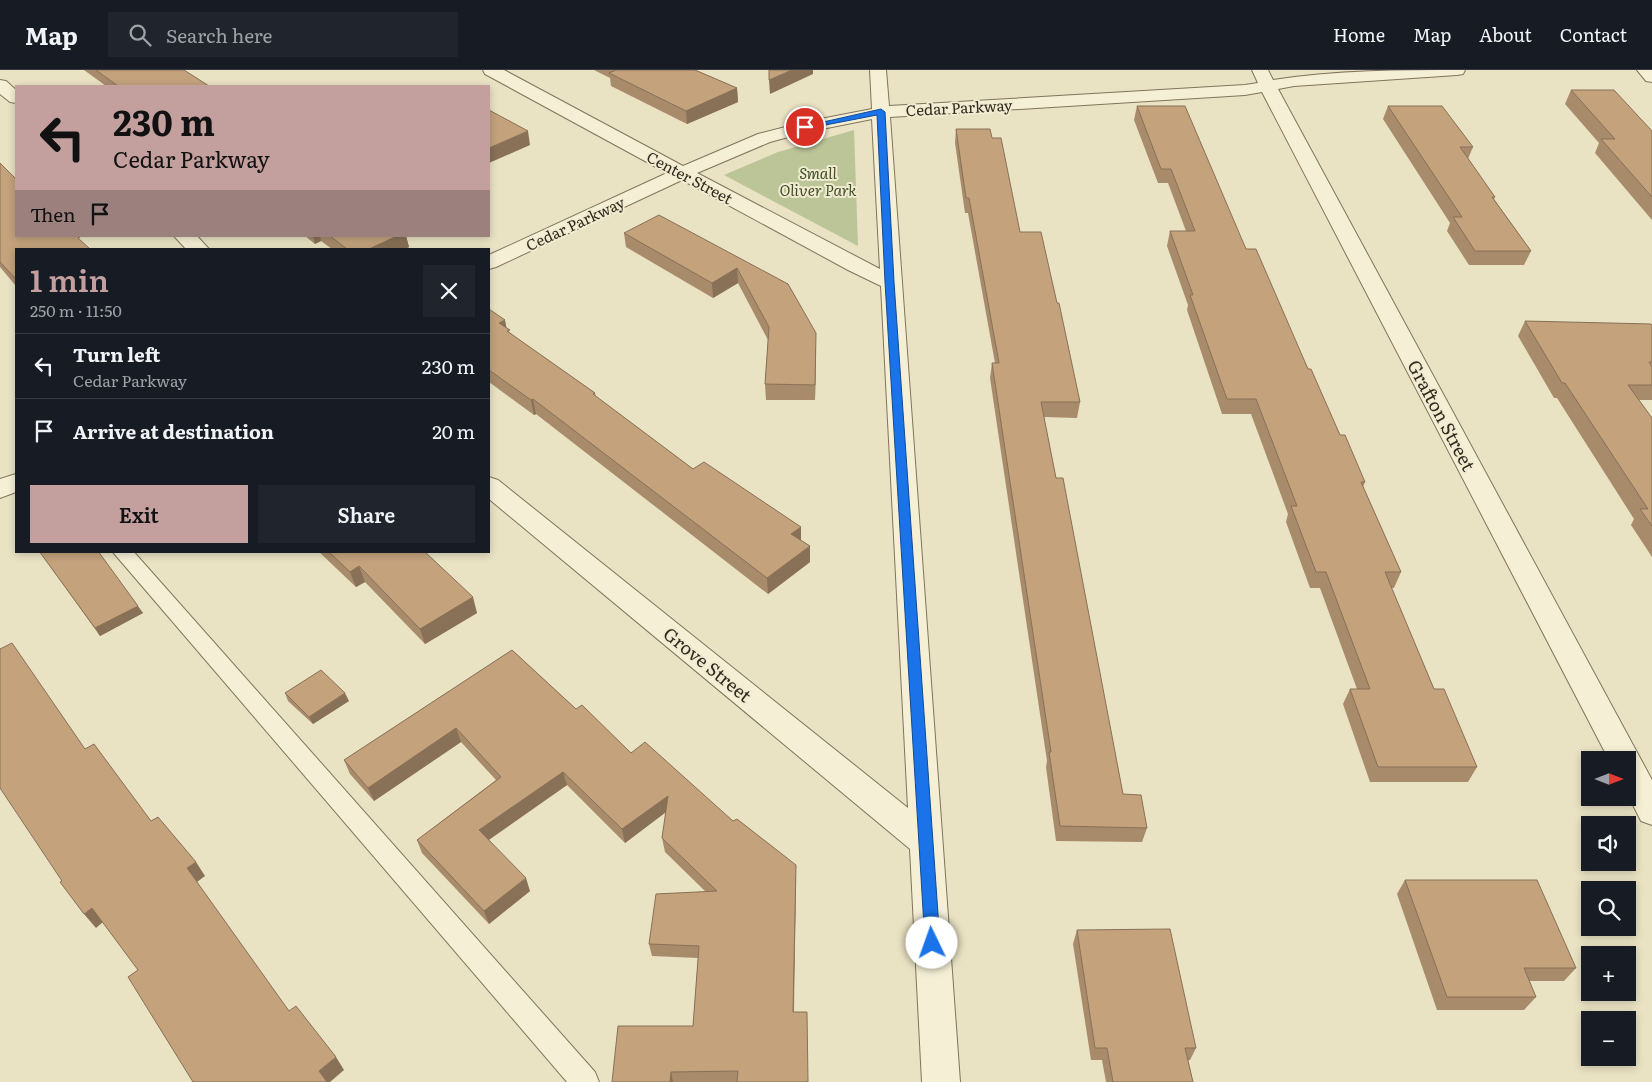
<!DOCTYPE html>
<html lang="en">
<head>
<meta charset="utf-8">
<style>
  body { margin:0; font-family:Literata,serif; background:#20242c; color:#f1f3f6; height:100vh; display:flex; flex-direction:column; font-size:19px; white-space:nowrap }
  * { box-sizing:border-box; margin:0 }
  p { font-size:16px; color:#9ea1a6 }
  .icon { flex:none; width:28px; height:28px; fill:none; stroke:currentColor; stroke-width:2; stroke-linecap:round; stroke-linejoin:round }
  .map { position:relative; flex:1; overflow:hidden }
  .sheet { position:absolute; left:15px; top:178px; width:475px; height:305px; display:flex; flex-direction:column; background:#171b24; border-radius:0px; box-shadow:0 2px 8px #0003 }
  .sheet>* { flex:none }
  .hud { position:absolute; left:15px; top:15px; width:475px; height:152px; border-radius:0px; box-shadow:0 2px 8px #0003; background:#c3a09e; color:#111; overflow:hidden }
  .needle { width:32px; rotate:90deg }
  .fabs { position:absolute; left:1581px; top:681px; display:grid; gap:10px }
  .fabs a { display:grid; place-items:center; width:55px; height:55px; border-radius:0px; background:#171b24; box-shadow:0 2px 8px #0003; font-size:25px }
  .pin { position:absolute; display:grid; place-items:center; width:42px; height:42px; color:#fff; margin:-21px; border:2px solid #fff; border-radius:50%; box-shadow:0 1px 5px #0007 }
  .me { position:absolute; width:55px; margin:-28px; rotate:357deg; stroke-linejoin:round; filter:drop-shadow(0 0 4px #0008) }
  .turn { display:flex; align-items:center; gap:18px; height:105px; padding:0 15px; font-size:22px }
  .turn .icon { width:65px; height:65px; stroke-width:2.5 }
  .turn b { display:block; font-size:35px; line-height:42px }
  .then { display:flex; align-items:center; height:48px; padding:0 15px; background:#0003; gap:10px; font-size:19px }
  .round { display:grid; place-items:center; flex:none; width:52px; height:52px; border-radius:0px; background:#20242c }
  .head { display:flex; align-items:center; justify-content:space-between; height:85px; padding:0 15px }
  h1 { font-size:30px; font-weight:600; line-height:38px; color:#c3a09e }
  .button { display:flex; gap:10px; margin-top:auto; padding:10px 15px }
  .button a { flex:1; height:58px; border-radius:0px; background:#c3a09e; color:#111; font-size:20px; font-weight:600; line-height:58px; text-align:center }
  .button a+a { background:#20242c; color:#f1f3f6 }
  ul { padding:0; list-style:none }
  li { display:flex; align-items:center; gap:15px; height:65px; padding:0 15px; border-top:1px solid #363941 }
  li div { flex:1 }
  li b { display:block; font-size:19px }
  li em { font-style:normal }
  header { display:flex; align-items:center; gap:30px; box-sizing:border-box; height:70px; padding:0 25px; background:#171b24; border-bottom:1px solid #363941 }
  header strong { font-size:24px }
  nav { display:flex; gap:28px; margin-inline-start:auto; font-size:18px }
  .search { width:350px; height:45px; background:#20242c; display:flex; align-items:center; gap:12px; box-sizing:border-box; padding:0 18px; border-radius:0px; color:#9ea1a6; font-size:19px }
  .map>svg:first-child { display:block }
</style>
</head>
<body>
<header>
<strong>Map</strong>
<div class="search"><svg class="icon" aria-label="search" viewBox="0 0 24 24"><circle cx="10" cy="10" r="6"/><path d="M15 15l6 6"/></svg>Search here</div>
<nav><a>Home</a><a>Map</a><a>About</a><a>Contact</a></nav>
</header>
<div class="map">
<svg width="1652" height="1012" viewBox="0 0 1652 1012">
  <rect width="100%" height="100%" fill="#e9e2c3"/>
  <!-- green -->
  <polygon fill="#bbc598" points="854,60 858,176 724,105 778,82"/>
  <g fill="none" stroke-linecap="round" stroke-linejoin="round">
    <defs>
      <polygon id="lane" points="112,481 133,481 595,1002 599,1012 567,1012"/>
      <g id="street">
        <path d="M483,0h21l179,96 75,-32 47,-12 67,-13 -2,-39h16l3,36 356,-21 13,-2 -6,-13h16l5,10c63,-10 129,-10 192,-10l-2,4 -6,1 -163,11 -16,3 374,691v45l-11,-4 -13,-26v-35h-19l-347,-668 -17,3 -355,22 70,965h-38l-12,-233 -421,-350v-22l9,3 410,328 -27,-522 -33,-16 -166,-90 -186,87 -7,2v-14l178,-82 -182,-99zM872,49l8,150 -183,-96 73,-31 37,-10z"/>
        <polygon points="1637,0 1652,0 1652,12 1646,11"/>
        <polygon points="0,10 6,11 16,20 16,33 10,32 0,24"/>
        <polygon points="174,166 197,166 209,179 186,179"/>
        <polygon points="16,404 16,422 0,428 0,409"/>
      </g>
    </defs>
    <!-- lane casing -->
    <use href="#lane" stroke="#81745c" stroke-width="2"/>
    <!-- street casing -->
    <use href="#street" stroke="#81745c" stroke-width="2"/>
    <!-- lane -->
    <use href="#lane" fill="#f5efd5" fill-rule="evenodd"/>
    <!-- street -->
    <use href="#street" fill="#f5efd5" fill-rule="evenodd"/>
  </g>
  <!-- wall -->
  <g fill="#a88b6b">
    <polygon points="84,0 184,0 209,16 106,16"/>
    <polygon points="594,0 695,0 737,18 738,32 687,54 611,16 610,8"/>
    <polygon points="1571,20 1652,61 1652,150 1595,83 1599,73 1565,34"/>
    <polygon points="1137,36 1246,179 1308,299 1340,365 1365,412 1363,417 1401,502 1394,518 1391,518 1434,619 1477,697 1468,712 1370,712 1343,634 1350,619 1357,619 1320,518 1310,518 1286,452 1288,444 1251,344 1222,344 1187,240 1188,235 1167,176 1170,161 1186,161 1168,113 1158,113 1134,50"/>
    <polygon points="1388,36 1473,77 1468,89 1495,127 1494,129 1531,181 1524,195 1469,195 1447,161 1450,153 1383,49"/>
    <polygon points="956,59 992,68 1020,162 1057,233 1080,332 1077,348 1044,347 1056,408 1123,724 1147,758 1142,772 1056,771 1046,697 1047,691 990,308 992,293 995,293 968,143 965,143 955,73"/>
    <polygon points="0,93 16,179 16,216 0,197"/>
    <polygon points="624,163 788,214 816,278 815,330 766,330 765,314 768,270 738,213 713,228 626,177"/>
    <polygon points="305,166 406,166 409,177 405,179 332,179 321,171 315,174"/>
    <polygon points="489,239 506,258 511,264 595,323 596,327 693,399 801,457 801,471 810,476 810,492 768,524 536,344 534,345 489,312"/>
    <polygon points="1525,251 1652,255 1652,330 1639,330 1652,348 1652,487 1631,455 1634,449 1557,328 1554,328 1518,266"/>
    <polygon points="39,481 143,543 100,566"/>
    <polygon points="318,481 424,481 477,543 425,574 365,512 356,517"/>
    <polygon points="512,580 576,639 631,683 796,808 794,942 808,1012 612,1012 693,956 698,888 652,886 649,874 706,822 665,782 662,768 666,742 625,773 567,715 489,770 530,821 489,854 422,783 417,770 496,710 461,672 374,731 350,704 344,690"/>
    <polygon points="285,623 349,631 313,654 288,631"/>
    <polygon points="1405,810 1576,898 1564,911 1529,911 1536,927 1524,940 1437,940 1397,824"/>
    <polygon points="1077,860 1196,978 1190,990 1188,990 1193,1012 1106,1012 1102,990 1091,990 1073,874"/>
  </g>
  <!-- shaded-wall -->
  <g fill="#887157">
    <polygon points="792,0 813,0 813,4 770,24 769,10"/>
    <polygon points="737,18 738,32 687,54 686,41"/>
    <polygon points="528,61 530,75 489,93 489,78"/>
    <polygon points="313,166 320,166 321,171 315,174"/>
    <polygon points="397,166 406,166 409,177 405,179 369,179"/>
    <polygon points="737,198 738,213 713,228 712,213"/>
    <polygon points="505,250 508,265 499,253"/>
    <polygon points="816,263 816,278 815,330 815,315"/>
    <polygon points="533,329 536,344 534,345 531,330"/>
    <polygon points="801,457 801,473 791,464"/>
    <polygon points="810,476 810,492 768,524 767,508"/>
    <polygon points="359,496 365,512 356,517 350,502"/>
    <polygon points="473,527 477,543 425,574 420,559"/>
    <polygon points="138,536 143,543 100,566 95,558"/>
    <polygon points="345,623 349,631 313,654 309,647"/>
    <polygon points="456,658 461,672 374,731 368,718"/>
    <polygon points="563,702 567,715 484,773 479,760"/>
    <polygon points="668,726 670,739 625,773 622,759"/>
    <polygon points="196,792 205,806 197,812 187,798"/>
    <polygon points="796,795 796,808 793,954 793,942"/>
    <polygon points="526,808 530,821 489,854 484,841"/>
    <polygon points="92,838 103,852 96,858 84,844"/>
    <polygon points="336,987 344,1000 330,1012 326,1012 319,1001"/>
    <polygon points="671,1002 673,1012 670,1012"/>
  </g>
  <!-- building -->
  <g fill="#c3a27c" stroke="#887157">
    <polygon points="96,0 184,0 209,16 118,16"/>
    <polygon points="616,0 695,0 737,18 686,41 609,3"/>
    <polygon points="769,0 792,0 769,10"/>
    <polygon points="1571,20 1614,20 1652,61 1652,127 1601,69 1615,69"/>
    <polygon points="1137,36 1185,36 1246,179 1256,179 1308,299 1311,299 1340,365 1345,365 1365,412 1361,412 1401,502 1385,502 1434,619 1444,619 1477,697 1378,697 1350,619 1370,619 1326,502 1316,502 1291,436 1297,436 1256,329 1227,329 1190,225 1193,225 1170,161 1195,161 1171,99 1161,99"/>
    <polygon points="1388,36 1442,36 1473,77 1460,77 1495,127 1492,127 1531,181 1475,181 1453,147 1462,147"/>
    <polygon points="489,40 528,61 489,78"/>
    <polygon points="956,59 990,59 992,68 1001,68 1020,162 1041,162 1057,233 1059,233 1080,332 1041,332 1056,408 1063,408 1123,724 1141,725 1147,758 1060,756 1049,682 1051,682 992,293 999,293 969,128 966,128"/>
    <polygon points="0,93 16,109 16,166 79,166 80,167 78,168 90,179 16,179 16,208 15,208 0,192"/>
    <polygon points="659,145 788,214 816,263 815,315 765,314 769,257 737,198 712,213 624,163"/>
    <polygon points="330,166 397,166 369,179 347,179"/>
    <polygon points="489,239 505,250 499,253 510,260 507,261 595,323 593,324 693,399 704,392 801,457 791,464 810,476 767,508 533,329 531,330 489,300"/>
    <polygon points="1525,251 1651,254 1652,255 1652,292 1649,292 1652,297 1652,315 1628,315 1652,348 1652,456 1640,439 1648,439 1565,313 1562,313"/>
    <polygon points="39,481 98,481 138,536 95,558"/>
    <polygon points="328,481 424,481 473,527 420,559 359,496 350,502"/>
    <polygon points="12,573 85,679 94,674 151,751 158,747 196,792 187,798 289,941 296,936 336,987 319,1001 327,1012 193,1012 128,907 138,900 92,838 84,844 60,812 62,811 0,718 0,579"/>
    <polygon points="512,580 576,639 582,635 631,683 645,672 733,751 737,749 796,795 793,942 807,942 808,1012 737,1012 738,1001 671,1002 670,1012 612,1012 618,956 693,956 699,876 649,874 656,824 717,821 662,768 668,726 622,759 563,702 479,760 526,808 484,841 417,770 501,707 456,658 368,718 344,690"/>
    <polygon points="321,600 345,623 309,647 285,623"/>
    <polygon points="1405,810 1537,810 1576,898 1524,898 1536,927 1447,927"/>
    <polygon points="1170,859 1196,978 1185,978 1193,1012 1113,1012 1107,978 1095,978 1077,860"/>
  </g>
  <!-- route -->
  <polygon fill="#1a73e8" stroke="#114b97" points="881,39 885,42 894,212 940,873 938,877 932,879 927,877 925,873 885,212 877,45 805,59 801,57"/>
  <g text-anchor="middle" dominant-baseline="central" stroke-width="4" stroke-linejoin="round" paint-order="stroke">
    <!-- far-street labels -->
    <g font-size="15" fill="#322a1e" stroke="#f1ecd1">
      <text transform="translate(959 37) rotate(-3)">Cedar Parkway</text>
      <text transform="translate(690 107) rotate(28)">Center Street</text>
      <text transform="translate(575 153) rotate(-25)">Cedar Parkway</text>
    </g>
    <!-- far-park labels -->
    <g font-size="15" font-style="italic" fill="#3f4d27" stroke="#f1ecd1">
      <text x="818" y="102">Small<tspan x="818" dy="17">Oliver Park</tspan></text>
    </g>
    <!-- street labels -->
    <g font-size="18" fill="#322a1e" stroke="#f1ecd1">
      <text transform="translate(1442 345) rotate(62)">Grafton Street</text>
      <text transform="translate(708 594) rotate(39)">Grove Street</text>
    </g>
  </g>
</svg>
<div class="fabs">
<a><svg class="needle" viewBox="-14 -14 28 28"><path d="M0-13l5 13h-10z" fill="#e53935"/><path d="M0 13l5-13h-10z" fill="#9ea1a6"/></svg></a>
<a><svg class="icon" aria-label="sound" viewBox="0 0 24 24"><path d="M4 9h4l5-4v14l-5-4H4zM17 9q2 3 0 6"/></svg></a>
<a><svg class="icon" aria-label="search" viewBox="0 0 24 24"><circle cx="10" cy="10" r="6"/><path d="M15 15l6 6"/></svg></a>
<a>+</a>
<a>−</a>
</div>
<div class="pin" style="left:805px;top:57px;background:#d93025"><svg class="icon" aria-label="arrive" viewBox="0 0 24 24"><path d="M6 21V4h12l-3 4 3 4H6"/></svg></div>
<svg class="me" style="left:932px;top:873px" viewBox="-20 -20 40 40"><circle r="19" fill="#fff"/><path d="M0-13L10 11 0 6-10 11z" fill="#1a73e8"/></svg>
<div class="hud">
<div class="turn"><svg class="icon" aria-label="left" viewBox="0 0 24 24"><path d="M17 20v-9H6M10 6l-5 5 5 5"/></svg><div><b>230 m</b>Cedar Parkway</div></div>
<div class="then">Then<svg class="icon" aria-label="arrive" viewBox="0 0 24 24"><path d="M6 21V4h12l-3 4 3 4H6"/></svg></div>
</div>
<section class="sheet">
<div class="head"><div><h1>1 min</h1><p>250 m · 11:50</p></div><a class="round"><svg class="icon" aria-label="close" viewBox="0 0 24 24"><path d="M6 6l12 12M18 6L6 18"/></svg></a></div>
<ul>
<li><svg class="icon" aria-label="left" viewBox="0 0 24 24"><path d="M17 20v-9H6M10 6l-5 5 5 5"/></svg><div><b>Turn left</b><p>Cedar Parkway</p></div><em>230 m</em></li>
<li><svg class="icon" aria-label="arrive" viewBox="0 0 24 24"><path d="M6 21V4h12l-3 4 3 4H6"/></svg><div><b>Arrive at destination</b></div><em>20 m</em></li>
</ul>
<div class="button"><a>Exit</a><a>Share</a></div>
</section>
</div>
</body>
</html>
